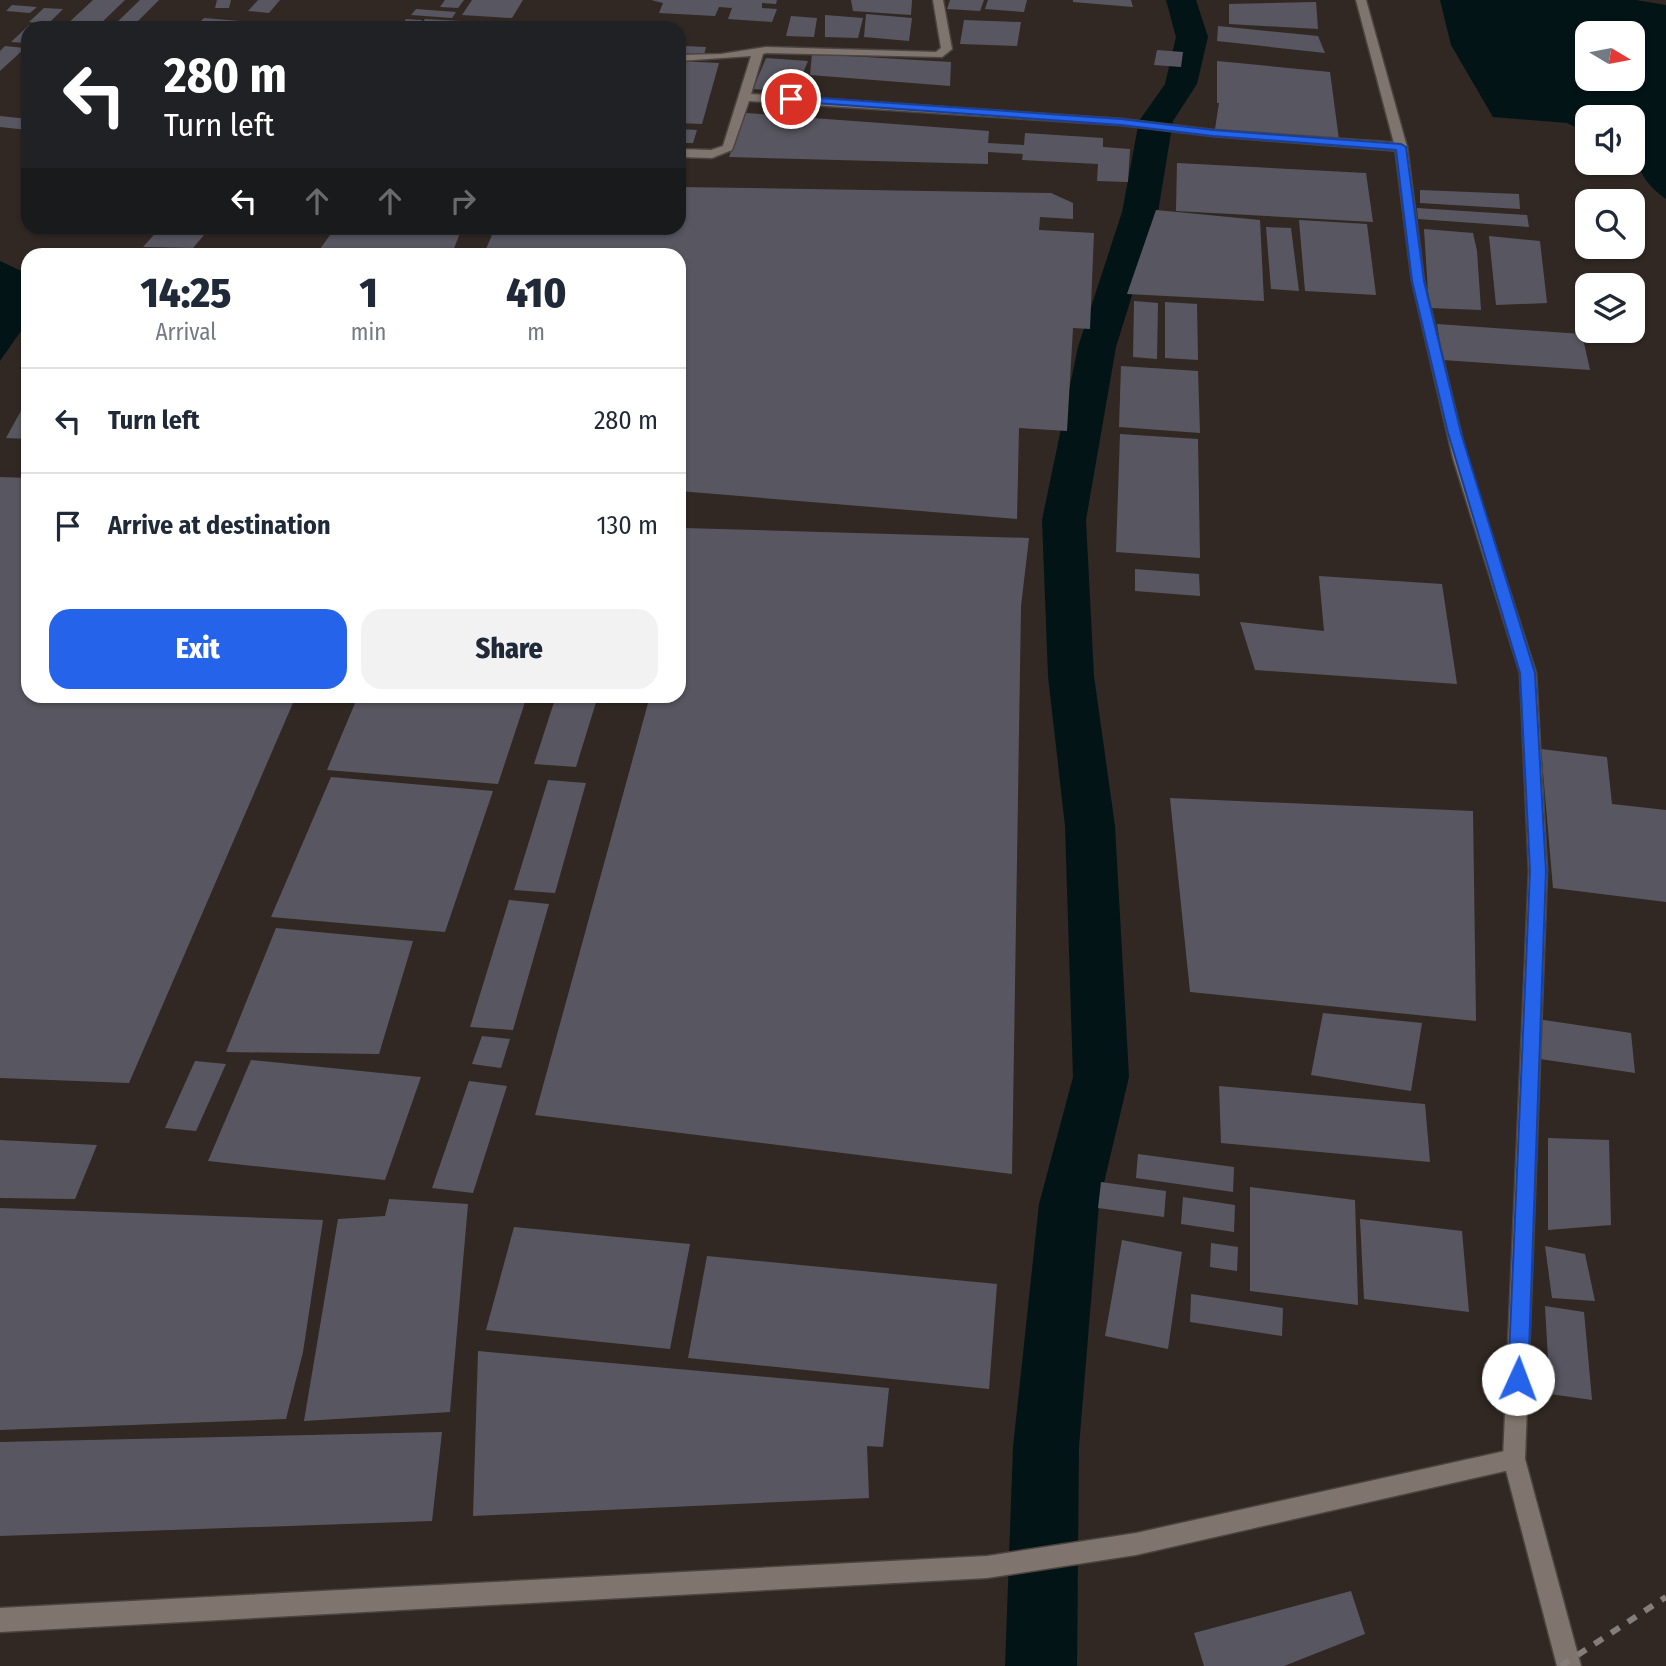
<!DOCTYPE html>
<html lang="en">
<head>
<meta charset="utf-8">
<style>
  body { margin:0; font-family:"Fira Sans Condensed",sans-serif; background:#f2f2f3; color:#1f2937; height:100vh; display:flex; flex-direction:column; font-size:26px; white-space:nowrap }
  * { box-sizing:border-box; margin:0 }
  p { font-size:23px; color:#747a83 }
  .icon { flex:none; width:38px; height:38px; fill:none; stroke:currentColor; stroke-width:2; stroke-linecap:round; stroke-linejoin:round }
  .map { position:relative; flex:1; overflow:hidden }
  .sheet { position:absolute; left:21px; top:248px; width:665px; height:455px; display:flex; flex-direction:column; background:#fff; border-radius:21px; box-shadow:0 2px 5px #0004 }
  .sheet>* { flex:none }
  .guide { position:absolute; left:21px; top:21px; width:665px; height:214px; border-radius:21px; box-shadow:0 2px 5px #0004; background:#202124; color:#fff; overflow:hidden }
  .needle { width:46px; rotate:100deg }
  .fabs { position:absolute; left:1575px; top:21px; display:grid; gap:14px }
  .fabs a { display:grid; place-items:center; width:70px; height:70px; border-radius:14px; background:#fff; box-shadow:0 2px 5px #0004; font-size:35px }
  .pin { position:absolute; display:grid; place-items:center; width:60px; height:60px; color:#fff; margin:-30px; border:4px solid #fff; border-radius:50%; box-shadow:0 2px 7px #0007 }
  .me { position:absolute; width:77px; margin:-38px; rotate:2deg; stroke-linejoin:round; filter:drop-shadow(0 0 5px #0008) }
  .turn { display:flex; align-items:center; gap:24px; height:147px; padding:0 28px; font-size:32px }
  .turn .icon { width:91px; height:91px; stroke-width:2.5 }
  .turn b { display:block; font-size:49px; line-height:60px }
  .lanes { display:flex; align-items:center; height:66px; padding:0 28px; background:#0003; justify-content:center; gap:35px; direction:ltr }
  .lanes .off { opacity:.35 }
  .eta { display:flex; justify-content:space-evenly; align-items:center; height:119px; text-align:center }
  .eta b { font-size:42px; font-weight:800; line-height:49px }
  .cta { display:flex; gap:14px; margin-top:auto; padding:14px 28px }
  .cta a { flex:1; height:80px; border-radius:21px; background:#2563eb; color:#fff; font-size:28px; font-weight:800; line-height:80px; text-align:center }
  .cta a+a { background:#f2f2f3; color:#1f2937 }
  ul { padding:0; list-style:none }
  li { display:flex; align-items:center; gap:21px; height:105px; padding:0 28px; border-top:2px solid #e0e1e3 }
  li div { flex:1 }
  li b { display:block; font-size:26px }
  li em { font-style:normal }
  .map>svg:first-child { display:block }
</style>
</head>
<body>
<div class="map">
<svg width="1666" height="1666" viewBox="0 0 1666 1666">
  <rect width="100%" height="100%" fill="#312823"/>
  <!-- water -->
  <g fill="#031417" fill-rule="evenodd">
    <path d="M1440,0h196l30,5v194c-32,-22 -33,-47 -33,-82h-46v16l-20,-10 -74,-6 -42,-72zM1587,33h46v46h-46z"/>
    <polygon points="0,261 28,274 28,321 0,361"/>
  </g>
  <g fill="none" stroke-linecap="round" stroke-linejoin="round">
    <!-- canal -->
    <polygon fill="#031417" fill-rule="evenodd" points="1166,0 1196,0 1208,37 1197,84 1173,121 1158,212 1116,347 1086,520 1094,676 1115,826 1129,1077 1099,1204 1079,1447 1077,1666 1005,1666 1013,1447 1039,1204 1073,1077 1065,826 1048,676 1042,520 1078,347 1122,212 1139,121 1165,84 1176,37"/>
  </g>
  <!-- building -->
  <g fill="#585761">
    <polygon points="93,0 125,0 96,28 63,28"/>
    <polygon points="140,0 159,0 131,28 111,28"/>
    <polygon points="217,0 231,0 229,8 215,8"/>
    <polygon points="258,0 280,0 269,13 248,11"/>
    <polygon points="445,0 464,0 458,8 440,7"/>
    <polygon points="472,0 523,0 512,18 462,15"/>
    <polygon points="651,0 777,0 776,4 762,3 762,8 777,9 772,22 728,19 732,8 719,7 715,16 659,13 663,3"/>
    <polygon points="851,0 912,0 911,15 853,11"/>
    <polygon points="950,0 984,0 980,11 947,9"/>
    <polygon points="988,0 1027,0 1024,12 985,9"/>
    <polygon points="1073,0 1131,0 1133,7 1073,2"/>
    <polygon points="1316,2 1318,29 1229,24 1229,4"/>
    <polygon points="12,5 37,7 30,13 6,11"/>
    <polygon points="44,8 63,9 48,24 29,22"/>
    <polygon points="416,9 456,12 452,18 411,15"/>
    <polygon points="866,14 912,18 909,41 864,37"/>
    <polygon points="825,15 863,18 858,38 825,37"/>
    <polygon points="791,16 817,18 814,37 786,36"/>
    <polygon points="204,18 240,21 234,28 194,28"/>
    <polygon points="406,19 422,20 416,28 400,28"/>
    <polygon points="425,19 497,23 494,28 419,28"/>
    <polygon points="964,20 1021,22 1017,46 960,44"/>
    <polygon points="247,23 282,26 282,28 242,28"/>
    <polygon points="344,23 381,26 381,28 340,28"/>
    <polygon points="29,25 45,28 28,28 26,43 11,42"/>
    <polygon points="1218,26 1318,36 1325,53 1217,41"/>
    <polygon points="5,46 25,48 0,71 0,51"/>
    <polygon points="684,46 706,47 704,55 681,54"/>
    <polygon points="1157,50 1183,52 1181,67 1154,65"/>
    <polygon points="812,54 951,62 950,86 810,75"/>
    <polygon points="766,58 808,61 795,92 753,89"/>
    <polygon points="679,61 719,63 702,124 679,123"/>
    <polygon points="1217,61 1330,72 1339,140 1215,129 1219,103 1217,103"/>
    <polygon points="746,113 989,131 988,143 1024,145 1025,133 1103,138 1103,147 1130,149 1128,182 1097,181 1098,164 1022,160 1023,154 988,152 988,164 729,157"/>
    <polygon points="0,116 28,119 28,130 0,127"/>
    <polygon points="679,129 697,130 693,143 679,143"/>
    <polygon points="1177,163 1366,173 1373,222 1176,211"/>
    <polygon points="679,187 1051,193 1073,203 1073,219 1040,217 1039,230 1094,233 1090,329 1073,328 1067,431 1019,428 1017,519 679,491 679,256 483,256 495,228 679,228"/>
    <polygon points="1420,190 1519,194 1520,209 1420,203"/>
    <polygon points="1417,208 1527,215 1529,227 1418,219"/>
    <polygon points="1156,210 1260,220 1264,301 1127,294"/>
    <polygon points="1299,220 1367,224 1376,295 1305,291"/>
    <polygon points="1266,227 1291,228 1299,291 1271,289"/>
    <polygon points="160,228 210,228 193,248 143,247"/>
    <polygon points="335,228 462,228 451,256 315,256"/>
    <polygon points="1424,229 1473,233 1477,251 1481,310 1429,308"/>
    <polygon points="1489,236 1540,241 1547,303 1496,305"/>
    <polygon points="1134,301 1158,303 1157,359 1133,357"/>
    <polygon points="1165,302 1197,304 1198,360 1165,358"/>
    <polygon points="1437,324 1582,334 1590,370 1443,360"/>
    <polygon points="1121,366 1198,371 1200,433 1119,427"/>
    <polygon points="28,398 28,439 6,438"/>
    <polygon points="1120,434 1198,439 1200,558 1116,552"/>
    <polygon points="0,477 28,478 28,696 296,696 129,1083 0,1078"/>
    <polygon points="684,528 1029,538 1021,606 1012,1174 535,1115 650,696 679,696 679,590"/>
    <polygon points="1135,569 1199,574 1200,596 1135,591"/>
    <polygon points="1319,576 1442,584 1457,684 1255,670 1240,622 1324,631"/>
    <polygon points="358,696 527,696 498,784 327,770"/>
    <polygon points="556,696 598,696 576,767 534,764"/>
    <polygon points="1541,749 1607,757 1612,804 1666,810 1666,902 1553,888"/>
    <polygon points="331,777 493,791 445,932 271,917"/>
    <polygon points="548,780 586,783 555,893 514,890"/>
    <polygon points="1170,798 1473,811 1476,1021 1190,992"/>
    <polygon points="509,900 549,904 513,1030 470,1027"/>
    <polygon points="276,928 413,941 379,1054 226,1052"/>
    <polygon points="1323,1013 1422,1023 1411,1091 1311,1075"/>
    <polygon points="1537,1019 1631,1033 1635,1073 1540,1059"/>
    <polygon points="482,1036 510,1039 501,1068 472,1064"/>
    <polygon points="251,1060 421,1077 385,1180 208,1161"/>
    <polygon points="195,1061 226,1064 196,1131 165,1128"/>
    <polygon points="469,1081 507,1086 473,1193 432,1188"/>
    <polygon points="1219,1086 1425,1104 1430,1162 1221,1143"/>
    <polygon points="1548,1138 1609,1140 1611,1225 1548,1230"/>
    <polygon points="0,1140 97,1145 75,1199 0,1198"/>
    <polygon points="1138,1154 1234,1167 1233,1192 1136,1178"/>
    <polygon points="1101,1182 1166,1191 1164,1217 1098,1208"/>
    <polygon points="1250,1187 1355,1200 1358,1305 1250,1291"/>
    <polygon points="1183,1197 1235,1205 1234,1232 1181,1224"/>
    <polygon points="389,1199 468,1204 450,1412 304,1421 338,1219 385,1216"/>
    <polygon points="0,1208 323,1220 303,1352 286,1419 0,1430"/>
    <polygon points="1360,1219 1462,1231 1469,1312 1364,1299"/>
    <polygon points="514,1227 690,1244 670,1349 486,1330"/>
    <polygon points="1122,1240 1182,1252 1168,1349 1105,1336"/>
    <polygon points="1211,1243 1238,1247 1237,1271 1210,1267"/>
    <polygon points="1545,1246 1585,1254 1595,1301 1552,1298"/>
    <polygon points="707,1256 997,1284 989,1389 688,1358"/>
    <polygon points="1191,1294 1283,1308 1282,1336 1190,1322"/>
    <polygon points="1545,1306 1584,1312 1592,1400 1550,1394"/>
    <polygon points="478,1351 889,1388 883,1447 867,1446 869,1498 473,1516"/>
    <polygon points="442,1432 432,1521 0,1536 0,1442"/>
    <polygon points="1351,1591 1365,1634 1284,1666 1204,1666 1194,1633"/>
  </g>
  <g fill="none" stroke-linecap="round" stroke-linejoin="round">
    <defs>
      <g id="minor">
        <polygon points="933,0 943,0 952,49 942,57 766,53 763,54 751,94 1121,119 1213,130 1401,143 1407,147 1401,151 1213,136 1121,125 749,101 732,150 712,158 679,157 679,149 711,150 723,146 751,56 679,61 679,55 721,54 766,47 936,52 941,48"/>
        <polygon points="1514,1449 1522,1452 1525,1459 1522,1466 1514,1469 1136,1555 987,1578 0,1632 0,1608 987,1556 1136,1533"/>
      </g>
      <polygon id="tertiary" points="1356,0 1366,0 1407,147 1424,281 1467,458 1536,673 1547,871 1525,1459 1581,1666 1557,1666 1503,1459 1529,871 1520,673 1453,458 1412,281 1395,147"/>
    </defs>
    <!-- minor casing -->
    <use href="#minor" stroke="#4b443f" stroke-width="3"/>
    <!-- tertiary casing -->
    <use href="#tertiary" stroke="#4b443f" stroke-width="3"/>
    <!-- minor -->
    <use href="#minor" fill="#80756e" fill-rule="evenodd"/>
    <!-- tertiary -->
    <use href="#tertiary" fill="#80756e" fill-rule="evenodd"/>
    <!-- rail -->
    <polyline stroke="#857d79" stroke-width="6" stroke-dasharray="10 10" stroke-linecap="butt" points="1561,1666 1666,1597"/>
  </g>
  <!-- route -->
  <polygon fill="#2563eb" stroke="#184099" stroke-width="2" points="791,96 1121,119 1213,130 1401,144 1406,147 1424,281 1461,433 1535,673 1546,871 1528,1379 1525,1385 1518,1388 1511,1385 1508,1379 1530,871 1520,673 1448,433 1412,281 1396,150 1213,136 1121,125 787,101 786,99"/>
</svg>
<div class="fabs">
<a><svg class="needle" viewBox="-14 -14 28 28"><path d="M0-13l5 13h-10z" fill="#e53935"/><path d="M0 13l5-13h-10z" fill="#747a83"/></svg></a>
<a><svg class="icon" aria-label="sound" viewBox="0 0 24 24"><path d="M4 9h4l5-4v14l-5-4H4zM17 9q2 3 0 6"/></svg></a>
<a><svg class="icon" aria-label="search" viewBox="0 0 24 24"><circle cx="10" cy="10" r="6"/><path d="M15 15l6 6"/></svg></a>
<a><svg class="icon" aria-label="layers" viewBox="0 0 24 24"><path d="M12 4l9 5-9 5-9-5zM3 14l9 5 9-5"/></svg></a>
</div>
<div class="pin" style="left:791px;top:99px;background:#d93025"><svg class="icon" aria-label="arrive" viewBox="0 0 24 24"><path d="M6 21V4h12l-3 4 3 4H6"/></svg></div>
<svg class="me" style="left:1518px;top:1379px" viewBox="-20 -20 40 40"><circle r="19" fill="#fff"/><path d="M0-13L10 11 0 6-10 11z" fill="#2563eb"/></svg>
<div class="guide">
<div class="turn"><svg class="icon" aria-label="left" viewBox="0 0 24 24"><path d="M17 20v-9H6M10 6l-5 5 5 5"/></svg><div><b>280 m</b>Turn left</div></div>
<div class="lanes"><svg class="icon" aria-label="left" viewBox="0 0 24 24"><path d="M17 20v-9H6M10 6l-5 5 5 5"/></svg><svg class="icon off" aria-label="ahead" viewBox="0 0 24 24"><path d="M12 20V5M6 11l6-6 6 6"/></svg><svg class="icon off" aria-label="ahead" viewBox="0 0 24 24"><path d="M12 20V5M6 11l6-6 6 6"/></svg><svg class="icon off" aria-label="right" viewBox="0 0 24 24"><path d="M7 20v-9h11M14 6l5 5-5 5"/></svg></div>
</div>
<section class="sheet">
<div class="eta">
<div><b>14:25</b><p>Arrival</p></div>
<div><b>1</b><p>min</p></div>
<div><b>410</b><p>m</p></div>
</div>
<ul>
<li><svg class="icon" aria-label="left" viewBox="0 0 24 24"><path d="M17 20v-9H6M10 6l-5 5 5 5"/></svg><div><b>Turn left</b></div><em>280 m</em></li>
<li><svg class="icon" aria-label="arrive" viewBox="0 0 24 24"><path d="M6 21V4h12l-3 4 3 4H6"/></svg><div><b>Arrive at destination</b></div><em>130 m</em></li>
</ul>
<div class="cta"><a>Exit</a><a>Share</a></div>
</section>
</div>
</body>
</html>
